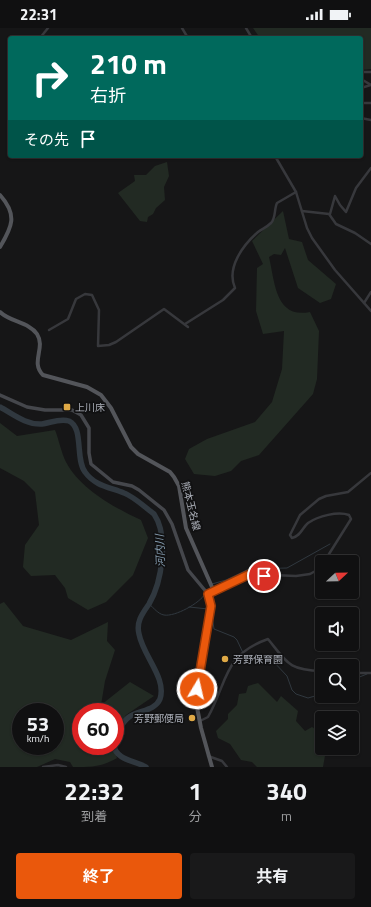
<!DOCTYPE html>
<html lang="ja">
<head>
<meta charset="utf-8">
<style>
  body { margin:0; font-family:"Titillium Web","Noto Sans JP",sans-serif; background:#19191a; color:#f1f3f6; height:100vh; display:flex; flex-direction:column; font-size:15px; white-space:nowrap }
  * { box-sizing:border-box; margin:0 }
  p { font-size:13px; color:#9c9d9f }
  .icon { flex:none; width:22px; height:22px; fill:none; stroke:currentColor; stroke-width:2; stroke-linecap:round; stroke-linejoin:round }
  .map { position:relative; height:739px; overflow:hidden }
  .drawer { display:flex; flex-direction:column; background:#101011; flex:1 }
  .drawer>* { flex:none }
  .banner { position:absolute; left:8px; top:8px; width:355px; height:122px; border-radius:4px; box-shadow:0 1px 3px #0004,0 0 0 1px #303031; background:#00695c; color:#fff; overflow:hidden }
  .needle { width:26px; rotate:68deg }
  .tools { position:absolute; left:315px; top:527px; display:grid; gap:8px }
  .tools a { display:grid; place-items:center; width:44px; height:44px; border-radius:4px; background:#101011; box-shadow:0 1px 3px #0004,0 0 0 1px #303031; font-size:20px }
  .speed { position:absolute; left:12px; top:675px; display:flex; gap:8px; font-size:20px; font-weight:700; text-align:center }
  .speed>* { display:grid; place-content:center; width:52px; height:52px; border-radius:50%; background:#101011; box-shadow:0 1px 3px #0004,0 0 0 1px #303031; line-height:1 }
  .speed small { font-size:10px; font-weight:400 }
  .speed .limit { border:6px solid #d22; background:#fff; color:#111 }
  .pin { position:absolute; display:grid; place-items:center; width:34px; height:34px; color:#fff; margin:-17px; border:2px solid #fff; border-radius:50%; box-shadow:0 1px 4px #0007 }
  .me { position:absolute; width:44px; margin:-22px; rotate:9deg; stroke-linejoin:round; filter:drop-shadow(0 0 3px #0008) }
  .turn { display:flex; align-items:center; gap:14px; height:84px; padding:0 16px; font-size:18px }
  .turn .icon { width:52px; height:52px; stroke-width:2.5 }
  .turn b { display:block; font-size:28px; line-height:34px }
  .then { display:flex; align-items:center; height:38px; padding:0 16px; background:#0003; gap:8px; font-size:15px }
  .eta { display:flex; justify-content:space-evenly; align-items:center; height:68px; text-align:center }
  .eta b { font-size:24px; font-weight:700; line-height:28px }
  .button { display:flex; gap:8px; margin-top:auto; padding:8px 16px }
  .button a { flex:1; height:46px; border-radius:4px; background:#ea580c; color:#fff; font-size:16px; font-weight:700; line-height:46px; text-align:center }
  .button a+a { background:#19191a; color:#f1f3f6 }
  .status { display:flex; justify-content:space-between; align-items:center; height:28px; padding:0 20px; background:#101011; direction:ltr }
  .status svg { height:11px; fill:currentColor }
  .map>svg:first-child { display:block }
</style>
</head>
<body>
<div class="status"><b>22:31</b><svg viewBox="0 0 49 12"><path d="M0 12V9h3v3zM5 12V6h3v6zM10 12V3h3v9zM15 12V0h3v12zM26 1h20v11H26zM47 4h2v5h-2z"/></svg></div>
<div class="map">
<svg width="371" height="739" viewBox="0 0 371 739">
  <rect width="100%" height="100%" fill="#161617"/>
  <!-- green -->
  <g fill="#222a23" fill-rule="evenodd">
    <polygon points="253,0 371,0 371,41 361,42 361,10 260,10"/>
    <polygon points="167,134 169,148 164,159 165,172 156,180 153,186 148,189 147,194 140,193 118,165 135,153 134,147 146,147 155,138"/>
    <path d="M283,183l6,28 13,3 6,18 28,24 -5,15 -11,4 -22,-15 -13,-40 -4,7 -7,-1 -5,3c6,25 6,62 41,55l9,19 -2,48 -4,15 -54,61 -18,6 -10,10 -16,5 -21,-2 -9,-15 4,-10 18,-10 48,-17 17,-20 10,-33 2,-38 -21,3 -7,-23 1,-43 6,-4 -11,-23z"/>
    <path d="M0,395l17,13 38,-6c4,10 6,22 11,32 14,27 49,46 75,58l7,18 -15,37 -27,27 -18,8 -20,-12 -3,-10 -10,-13 -24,1 -8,-9 2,-22 14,-20 -4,-33 -11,-11 -24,-13z"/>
    <path d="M4,574l19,24 48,14 37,-18 -1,19 8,9 -10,31 -4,24 29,-23 24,14 -28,19 -11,18v-21h-34v34h31l5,12c-16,9 -25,9 -44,9l-3,-5 -15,-3 -18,8h-37v-163zM21,684h34v34h-34z"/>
    <polygon points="258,655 277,674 281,668 298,683 296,693 305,703 312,699 322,705 322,720 325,720 326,722 323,739 257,739 252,734 241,732 230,716 218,710 216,703 228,691 228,686 237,677 239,666 246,665 248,658"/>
  </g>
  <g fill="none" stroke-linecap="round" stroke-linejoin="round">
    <!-- stream -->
    <g stroke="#30383f" stroke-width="1">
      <polyline points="212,556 226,552 249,541 287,540 330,516"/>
      <path d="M149,576c5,4 9,10 15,11 11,2 36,-12 41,-21"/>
      <polyline points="189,579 208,581"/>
      <polyline points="212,588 214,601 234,609 237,612 244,627 248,631 272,632 287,648 292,662 296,666 308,670 322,666"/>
      <polyline points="352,652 367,646"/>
    </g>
    <!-- river -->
    <g stroke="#30383f" stroke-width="5.5">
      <path d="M0,379c13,7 26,18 42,17 8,-1 18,-6 27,-3 15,7 6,38 16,51 10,14 24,15 39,21 9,3 22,15 30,21 15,22 8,68 -5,90 -7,10 -13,18 -10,30 4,22 28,44 21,65 -5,12 -21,11 -31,18 -8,6 -11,16 -14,26"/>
      <path d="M114,718c2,14 22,15 32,21"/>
    </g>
    <!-- street -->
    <g stroke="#37383c" stroke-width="2.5">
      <polyline points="182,0 188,10"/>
      <polyline points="246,0 252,10"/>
      <polyline points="40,10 48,0"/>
      <polyline points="361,44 371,44"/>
      <polyline points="361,51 371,57 361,60"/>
      <polyline points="361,75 371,75"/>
      <polyline points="361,90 371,92"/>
      <polyline points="275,128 296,164 307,200 312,210 335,242 371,283"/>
      <polyline points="302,183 329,186 336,196 355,205 371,216"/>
      <polyline points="330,186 335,168 340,177 346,184 356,160 371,140"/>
      <polyline points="364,275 371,264"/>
      <path d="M185,296l38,-24 12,-12c-9,-20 8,-43 23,-56 4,-3 9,-5 13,-9 5,-5 3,-14 6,-20l19,-11"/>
      <polyline points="49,302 68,291 76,271 85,266 92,267 99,282 98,318 109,317 116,314 164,281 188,299"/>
      <path d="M324,534l27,-43 -2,-4c-11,-4 -31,1 -41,8 -6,5 -7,13 -16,15l-2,-3 10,-20 19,-16 7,-3 22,-4 23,-19"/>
      <polyline points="212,562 250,546 296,548 310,546 319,541 322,537"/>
      <polyline points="352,645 371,645"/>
      <path d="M200,693l8,-4c20,-36 15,-62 60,-78 20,25 21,31 54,32"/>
      <polyline points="208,728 222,733 227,739"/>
      <polyline points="43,739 58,737 66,739"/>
    </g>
    <!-- secondary -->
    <polyline stroke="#45474c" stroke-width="3.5" points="0,367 27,379 45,382 72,382 81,387 89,400 89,425 91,436 113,454 132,458 139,462 164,482 172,496 188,542 208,566"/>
    <!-- primary -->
    <g stroke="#53555a" stroke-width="4">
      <path d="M0,167c18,20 12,32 0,52"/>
      <path d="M0,284c10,10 29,10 37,22 9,14 -7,28 6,41l44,12 14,8 10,13 20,39 7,7 32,18 4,5 5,9 7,42 26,59v3l-4,4 3,12 -15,96 5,26 11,39"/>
    </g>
  </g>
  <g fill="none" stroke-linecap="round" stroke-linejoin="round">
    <defs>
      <polyline id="route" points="197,661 211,578 208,566 250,546 264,548"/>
    </defs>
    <!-- route casing -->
    <use href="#route" stroke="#983908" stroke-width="10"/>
    <!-- route -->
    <use href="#route" stroke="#ea580c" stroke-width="7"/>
  </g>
  <!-- markers -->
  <g fill="#dfa946" stroke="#111112" stroke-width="1.5">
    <rect x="63" y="375" width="8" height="8" rx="2"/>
    <circle cx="225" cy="631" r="4"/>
    <circle cx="192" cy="690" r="4"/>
  </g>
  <g text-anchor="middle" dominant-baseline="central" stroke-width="3.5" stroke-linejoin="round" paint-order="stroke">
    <!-- poi labels -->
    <g font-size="10" fill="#a9adb6" stroke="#111112" text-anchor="start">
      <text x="75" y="379">上川床</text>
      <text x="233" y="631">芳野保育園</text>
      <text x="184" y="690" text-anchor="end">芳野郵便局</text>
    </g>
    <!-- street labels -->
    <g font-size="10" fill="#a9adb6" stroke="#111112">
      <text transform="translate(191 478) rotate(76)">熊本玉名線</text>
    </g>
    <!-- water labels -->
    <g font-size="11" font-style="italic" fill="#839aad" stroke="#111112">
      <text transform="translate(160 523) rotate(-92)">河内川</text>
    </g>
  </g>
</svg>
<div class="tools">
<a><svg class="needle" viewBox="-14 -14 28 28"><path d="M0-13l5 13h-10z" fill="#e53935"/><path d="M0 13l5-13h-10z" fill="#9c9d9f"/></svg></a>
<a><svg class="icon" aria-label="sound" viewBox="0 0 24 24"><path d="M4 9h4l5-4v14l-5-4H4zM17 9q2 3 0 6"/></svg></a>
<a><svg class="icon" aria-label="search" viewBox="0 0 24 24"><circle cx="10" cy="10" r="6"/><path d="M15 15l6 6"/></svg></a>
<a><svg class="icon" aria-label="layers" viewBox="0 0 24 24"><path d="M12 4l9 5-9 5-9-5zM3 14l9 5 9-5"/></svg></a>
</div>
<div class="speed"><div>53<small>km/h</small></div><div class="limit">60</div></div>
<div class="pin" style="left:264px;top:548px;background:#d93025"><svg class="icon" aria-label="arrive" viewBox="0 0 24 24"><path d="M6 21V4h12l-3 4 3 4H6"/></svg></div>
<svg class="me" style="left:197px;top:661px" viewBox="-20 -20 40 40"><circle r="17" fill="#ea580c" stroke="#fff" stroke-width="3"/><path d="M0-11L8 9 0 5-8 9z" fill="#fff"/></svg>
<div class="banner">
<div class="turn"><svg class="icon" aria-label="right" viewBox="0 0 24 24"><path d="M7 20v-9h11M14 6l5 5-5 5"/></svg><div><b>210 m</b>右折</div></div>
<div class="then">その先<svg class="icon" aria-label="arrive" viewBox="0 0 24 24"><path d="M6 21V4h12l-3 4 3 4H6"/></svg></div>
</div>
</div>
<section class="drawer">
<div class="eta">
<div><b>22:32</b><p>到着</p></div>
<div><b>1</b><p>分</p></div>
<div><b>340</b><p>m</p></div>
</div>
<div class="button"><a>終了</a><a>共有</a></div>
</section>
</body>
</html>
